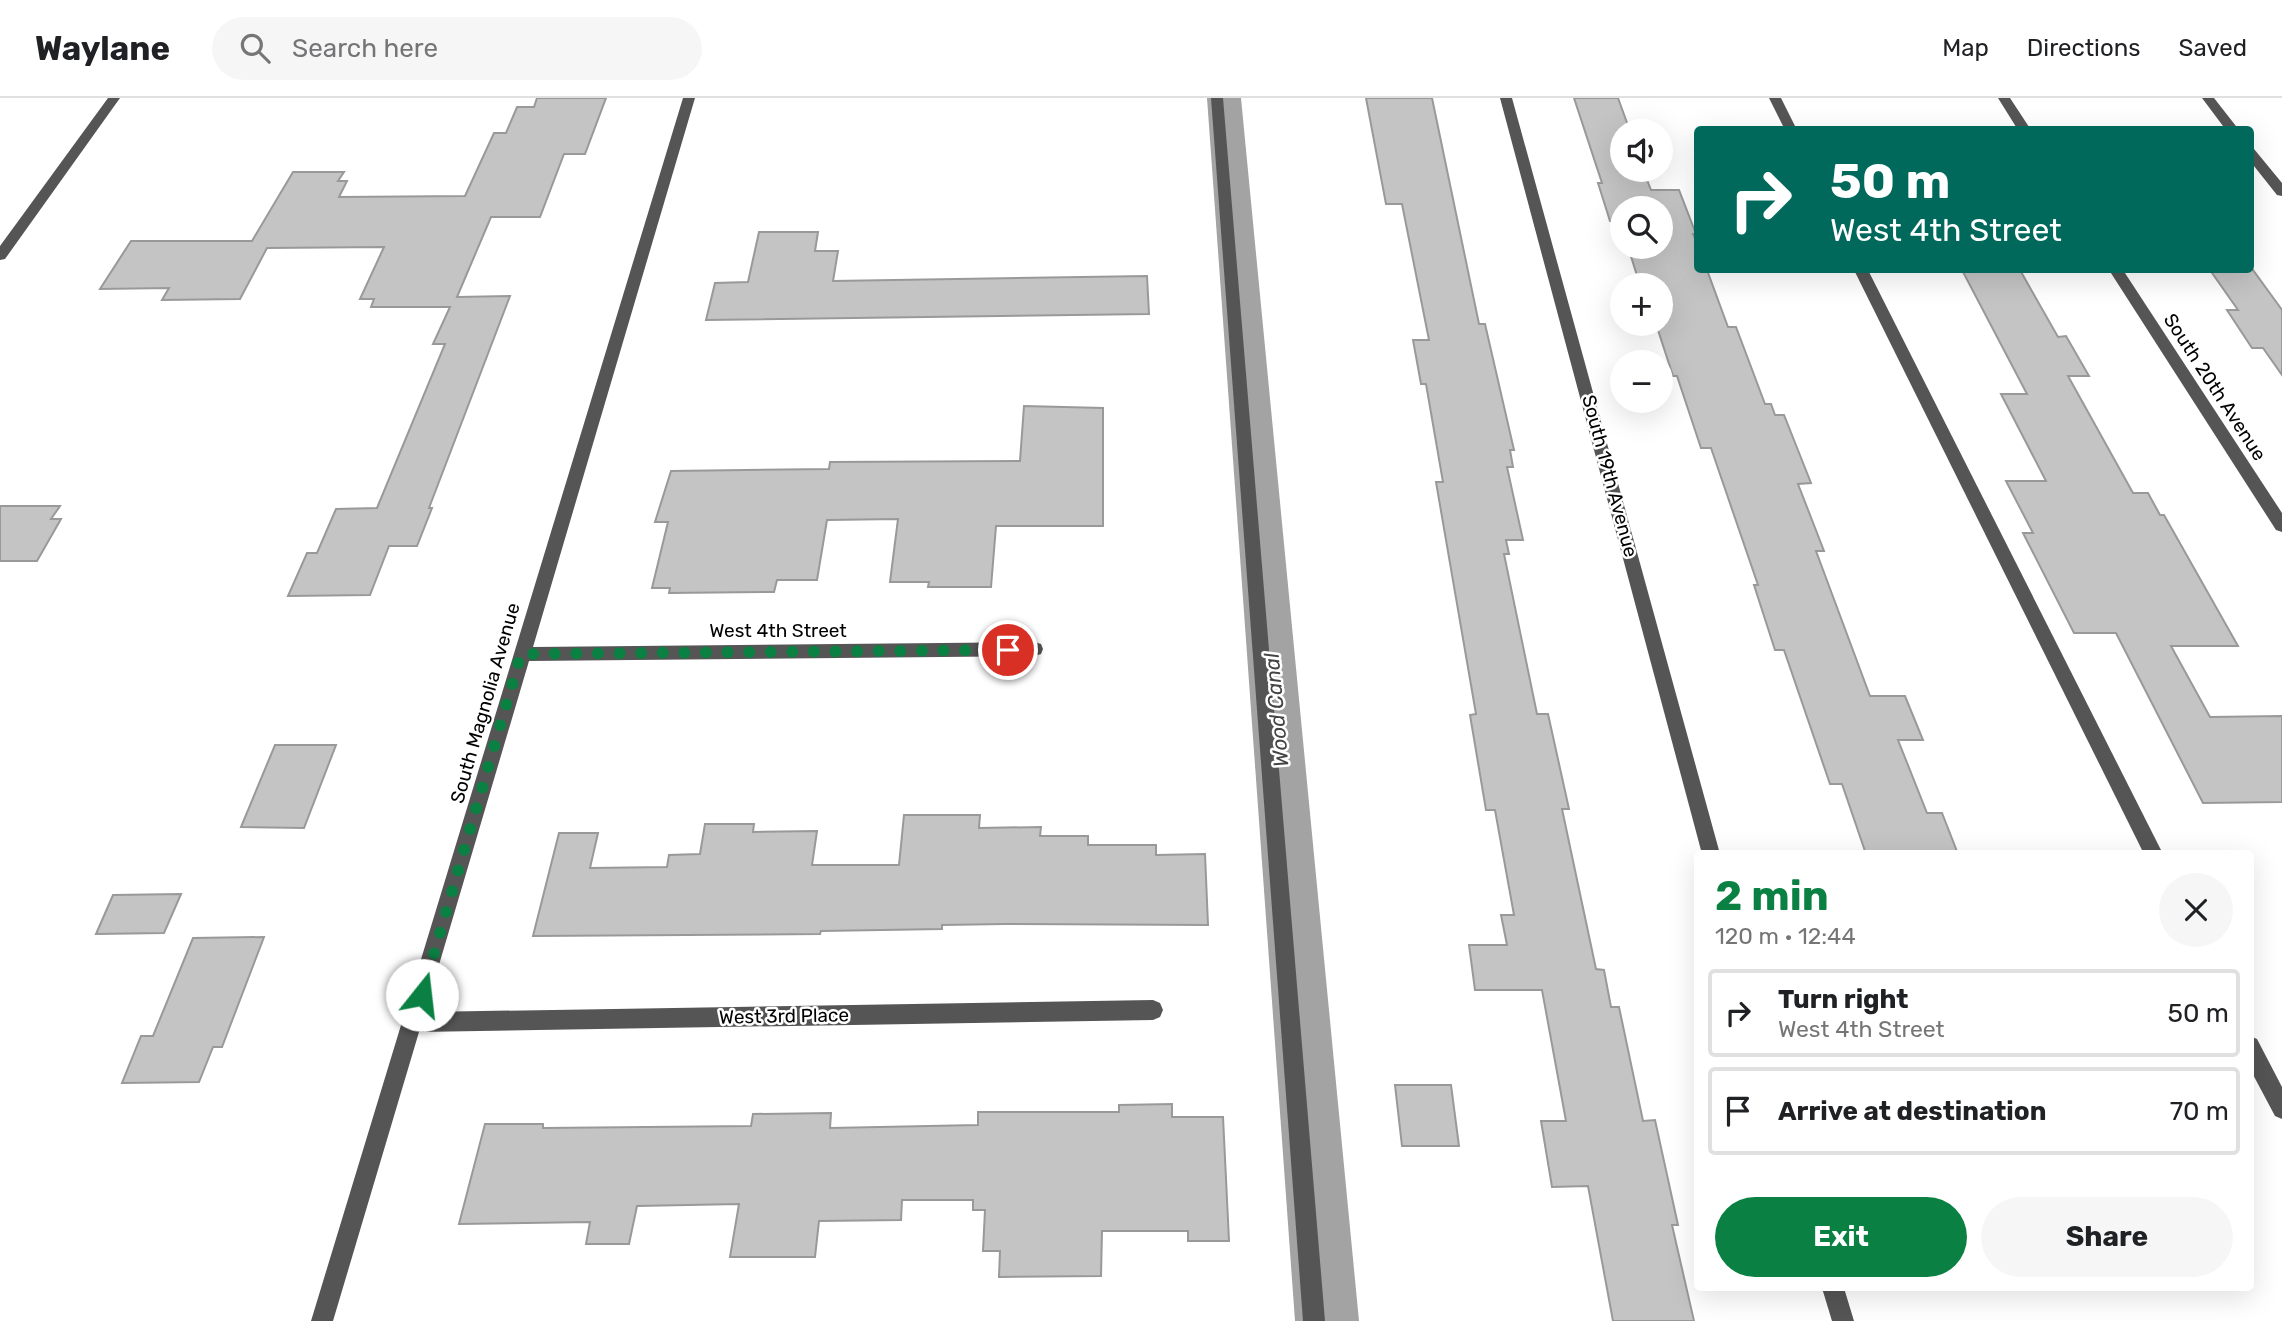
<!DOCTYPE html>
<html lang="en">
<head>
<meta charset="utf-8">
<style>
  body { margin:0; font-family:Rubik,sans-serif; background:#f6f6f6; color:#202124; height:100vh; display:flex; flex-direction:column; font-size:26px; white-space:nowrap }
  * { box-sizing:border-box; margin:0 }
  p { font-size:23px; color:#757577 }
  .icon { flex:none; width:38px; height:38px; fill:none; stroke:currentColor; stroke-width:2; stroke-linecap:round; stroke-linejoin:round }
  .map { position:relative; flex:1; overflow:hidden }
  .drawer { position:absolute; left:1694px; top:752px; width:560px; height:441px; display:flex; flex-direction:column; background:#fff; border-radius:7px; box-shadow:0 7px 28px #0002 }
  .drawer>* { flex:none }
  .hud { position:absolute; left:1694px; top:28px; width:560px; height:147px; border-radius:7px; box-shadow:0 7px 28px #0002; background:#00695c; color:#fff; overflow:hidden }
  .tools { position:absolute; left:1610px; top:21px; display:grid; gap:14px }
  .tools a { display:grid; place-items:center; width:63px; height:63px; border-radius:50%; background:#fff; box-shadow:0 7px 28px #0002; font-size:35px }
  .pin { position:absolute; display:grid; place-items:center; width:60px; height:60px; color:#fff; margin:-30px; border:4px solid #fff; border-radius:50%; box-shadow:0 2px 7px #0007 }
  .me { position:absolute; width:77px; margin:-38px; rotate:16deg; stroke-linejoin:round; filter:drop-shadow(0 0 5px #0008) }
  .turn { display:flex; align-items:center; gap:24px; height:147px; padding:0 21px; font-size:32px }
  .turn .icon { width:91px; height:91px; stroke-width:2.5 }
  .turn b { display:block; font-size:49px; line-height:60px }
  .round { display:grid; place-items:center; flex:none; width:74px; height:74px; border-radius:37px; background:#f6f6f6 }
  .summary { display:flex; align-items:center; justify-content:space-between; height:119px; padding:0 21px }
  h1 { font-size:42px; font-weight:700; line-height:52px; color:#0b8043 }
  .action { display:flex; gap:14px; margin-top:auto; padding:14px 21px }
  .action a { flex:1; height:80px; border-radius:42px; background:#0b8043; color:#fff; font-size:28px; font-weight:700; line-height:80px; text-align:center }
  .action a+a { background:#f6f6f6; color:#202124 }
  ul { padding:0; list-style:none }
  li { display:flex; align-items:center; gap:21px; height:88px; margin:0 14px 10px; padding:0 7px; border:4px solid #e0e0e0; border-radius:7px }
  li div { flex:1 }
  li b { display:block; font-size:26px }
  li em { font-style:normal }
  header { display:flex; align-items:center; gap:42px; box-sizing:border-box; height:98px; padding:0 35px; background:#fff; border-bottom:2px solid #e0e0e0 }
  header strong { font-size:33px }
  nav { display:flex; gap:38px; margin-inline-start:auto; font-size:24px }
  .search { width:490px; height:63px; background:#f6f6f6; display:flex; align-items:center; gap:18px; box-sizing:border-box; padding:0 24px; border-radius:38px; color:#757577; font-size:26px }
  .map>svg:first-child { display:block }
</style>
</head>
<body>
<header>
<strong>Waylane</strong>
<div class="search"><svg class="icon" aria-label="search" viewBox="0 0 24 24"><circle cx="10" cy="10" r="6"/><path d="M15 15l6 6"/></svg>Search here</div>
<nav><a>Map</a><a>Directions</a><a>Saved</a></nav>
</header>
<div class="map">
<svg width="2282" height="1223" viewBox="0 0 2282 1223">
  <rect width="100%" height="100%" fill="#fff"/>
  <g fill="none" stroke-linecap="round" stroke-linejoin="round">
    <!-- canal -->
    <polygon fill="#a3a3a3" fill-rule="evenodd" points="1207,0 1241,0 1359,1223 1295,1223"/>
  </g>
  <!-- building -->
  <g fill="#c4c4c4" stroke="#999" stroke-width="2">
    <polygon points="537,0 606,0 585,56 564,56 540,119 491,119 457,199 510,198 429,410 432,410 417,448 389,448 370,497 288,498 307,455 317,455 336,411 377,410 445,246 433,246 450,209 371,209 374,201 360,201 384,149 267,150 240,201 162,202 169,190 100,191 131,143 252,143 293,74 344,74 338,83 347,83 339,99 465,98 494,35 506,35 517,9 534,9"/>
    <polygon points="1366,0 1432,0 1479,226 1485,226 1514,352 1510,352 1513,369 1507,369 1523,442 1506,442 1509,456 1504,456 1537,616 1548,616 1569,711 1562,711 1596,871 1604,872 1611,909 1619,909 1643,1023 1655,1022 1678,1127 1672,1127 1694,1223 1613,1223 1588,1088 1552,1089 1541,1023 1566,1023 1542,892 1475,892 1469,847 1507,847 1501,817 1514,817 1495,712 1486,712 1470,617 1476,616 1436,384 1443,384 1426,286 1421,286 1413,242 1429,242 1402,106 1386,106"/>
    <polygon points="1574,0 1618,0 1630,33 1622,33 1622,72 1643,72 1651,92 1679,92 1696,136 1693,136 1698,147 1698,172 1707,172 1728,229 1736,229 1765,306 1771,306 1775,317 1784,317 1811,385 1798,386 1824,453 1816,453 1870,598 1905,598 1923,642 1898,642 1927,715 1942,715 1958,756 1866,756 1842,686 1830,686 1784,552 1775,552 1754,487 1758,487 1711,350 1701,350 1677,278 1673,278 1656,226 1661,226 1661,187 1640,187 1628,149 1661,149 1661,110 1622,110 1622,136 1617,123 1610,123 1598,85 1602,85"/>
    <polygon points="759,134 818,134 815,153 838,153 833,183 1147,178 1149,216 706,222 715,185 748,184"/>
    <polygon points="1962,172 2020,172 2058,239 2066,238 2089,278 2068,278 2133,395 2148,395 2160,417 2164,417 2238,548 2171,548 2210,619 2282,618 2282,704 2203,705 2116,535 2074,535 2023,435 2033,435 2006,383 2046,383 2001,296 2027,296"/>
    <polygon points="2210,172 2253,172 2282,212 2282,277 2263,250 2252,250 2227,212 2238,212"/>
    <polygon points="1024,308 1103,310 1103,428 996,428 991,489 928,489 929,484 890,484 898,421 827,422 817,482 777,482 774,494 669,495 670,490 652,490 668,424 655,424 671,373 829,371 830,364 1020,363"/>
    <polygon points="0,408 60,408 51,421 61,421 37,463 0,463"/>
    <polygon points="275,647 336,647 304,730 241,729"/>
    <polygon points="904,717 980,717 979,730 1041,729 1040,738 1088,738 1088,747 1156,747 1156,757 1205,756 1208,827 1005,826 942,827 942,831 821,833 820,836 533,838 559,735 598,735 590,770 667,769 669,757 700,756 705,726 754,726 753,734 817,733 812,767 899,767"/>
    <polygon points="181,796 164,835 96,836 113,797"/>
    <polygon points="264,839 222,949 213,949 199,984 122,985 141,938 153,938 193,840"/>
    <polygon points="1395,987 1451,987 1459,1048 1402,1048"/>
    <polygon points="1172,1006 1172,1019 1223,1019 1229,1143 1188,1143 1188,1133 1102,1133 1101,1178 999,1179 1000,1153 983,1153 985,1112 973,1112 973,1102 902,1102 901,1122 819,1123 815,1159 730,1159 739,1106 637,1108 629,1146 586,1146 590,1124 459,1126 485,1026 543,1026 543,1030 751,1028 753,1016 831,1015 830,1030 978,1027 978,1014 1119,1014 1119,1007"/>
  </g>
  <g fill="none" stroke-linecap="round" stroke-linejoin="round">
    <!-- minor -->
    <g fill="#555" fill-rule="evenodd">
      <polygon points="108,0 120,0 5,161 0,162 0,148"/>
      <polygon points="683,0 695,0 533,549 1035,544 1041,546 1043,551 1041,556 1035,558 529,563 425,914 1153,902 1160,905 1163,912 1160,919 1153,922 419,934 333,1223 311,1223"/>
      <polygon points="1211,0 1223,0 1325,1223 1303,1223"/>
      <polygon points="1500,0 1512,0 1720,756 1702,756"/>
      <polygon points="1769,0 1781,0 1797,32 1785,32"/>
      <polygon points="1998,0 2010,0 2031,32 2018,32"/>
      <polygon points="2202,0 2214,0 2239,32 2226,32"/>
      <polygon points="2250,50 2254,51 2282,85 2282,98 2277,97 2250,63"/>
      <polygon points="1854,172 1868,172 2163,756 2144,756"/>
      <polygon points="2109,172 2123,172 2282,415 2282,434 2276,432"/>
      <polygon points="2250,938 2257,941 2282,989 2282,1021 2275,1018 2250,971"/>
      <polygon points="1822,1190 1844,1190 1854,1223 1832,1223"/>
    </g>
  </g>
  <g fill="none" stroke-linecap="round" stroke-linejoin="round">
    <!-- route -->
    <polyline stroke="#0b8043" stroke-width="12" stroke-dasharray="0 21.6" points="422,897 521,556 1008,552"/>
  </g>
  <g text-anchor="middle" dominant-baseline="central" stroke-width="5" stroke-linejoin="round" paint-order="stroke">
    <!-- street labels -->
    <g font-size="19" fill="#000" stroke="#fff">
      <text transform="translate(2215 289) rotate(57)">South 20th Avenue</text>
      <text transform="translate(1610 378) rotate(75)">South 19th Avenue</text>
      <text x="778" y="532">West 4th Street</text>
      <text transform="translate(485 605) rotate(-74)">South Magnolia Avenue</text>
      <text transform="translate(784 918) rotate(-1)">West 3rd Place</text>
    </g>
    <!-- water labels -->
    <g font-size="21" font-style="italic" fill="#444" stroke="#fff">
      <text transform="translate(1276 612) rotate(-95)">Wood Canal</text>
    </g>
  </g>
</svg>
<div class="tools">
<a><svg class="icon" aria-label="sound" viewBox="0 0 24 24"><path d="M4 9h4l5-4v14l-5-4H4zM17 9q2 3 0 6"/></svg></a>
<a><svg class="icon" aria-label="search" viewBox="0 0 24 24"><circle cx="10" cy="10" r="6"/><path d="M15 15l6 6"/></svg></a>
<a>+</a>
<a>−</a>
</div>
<div class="pin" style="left:1008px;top:552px;background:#d93025"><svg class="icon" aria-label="arrive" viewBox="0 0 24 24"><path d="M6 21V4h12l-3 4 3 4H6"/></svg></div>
<svg class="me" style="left:422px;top:897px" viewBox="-20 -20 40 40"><circle r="19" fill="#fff"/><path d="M0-13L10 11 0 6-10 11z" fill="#0b8043"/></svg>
<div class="hud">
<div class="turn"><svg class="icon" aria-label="right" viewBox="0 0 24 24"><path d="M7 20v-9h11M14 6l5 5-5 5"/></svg><div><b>50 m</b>West 4th Street</div></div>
</div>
<section class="drawer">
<div class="summary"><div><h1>2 min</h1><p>120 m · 12:44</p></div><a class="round"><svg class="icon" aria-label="close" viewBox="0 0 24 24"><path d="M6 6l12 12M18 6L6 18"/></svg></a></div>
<ul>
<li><svg class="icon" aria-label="right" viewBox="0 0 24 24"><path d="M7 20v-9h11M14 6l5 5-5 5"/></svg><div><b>Turn right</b><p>West 4th Street</p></div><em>50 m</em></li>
<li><svg class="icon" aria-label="arrive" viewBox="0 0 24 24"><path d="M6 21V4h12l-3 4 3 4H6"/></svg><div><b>Arrive at destination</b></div><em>70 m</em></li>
</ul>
<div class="action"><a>Exit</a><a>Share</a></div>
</section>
</div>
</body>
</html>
